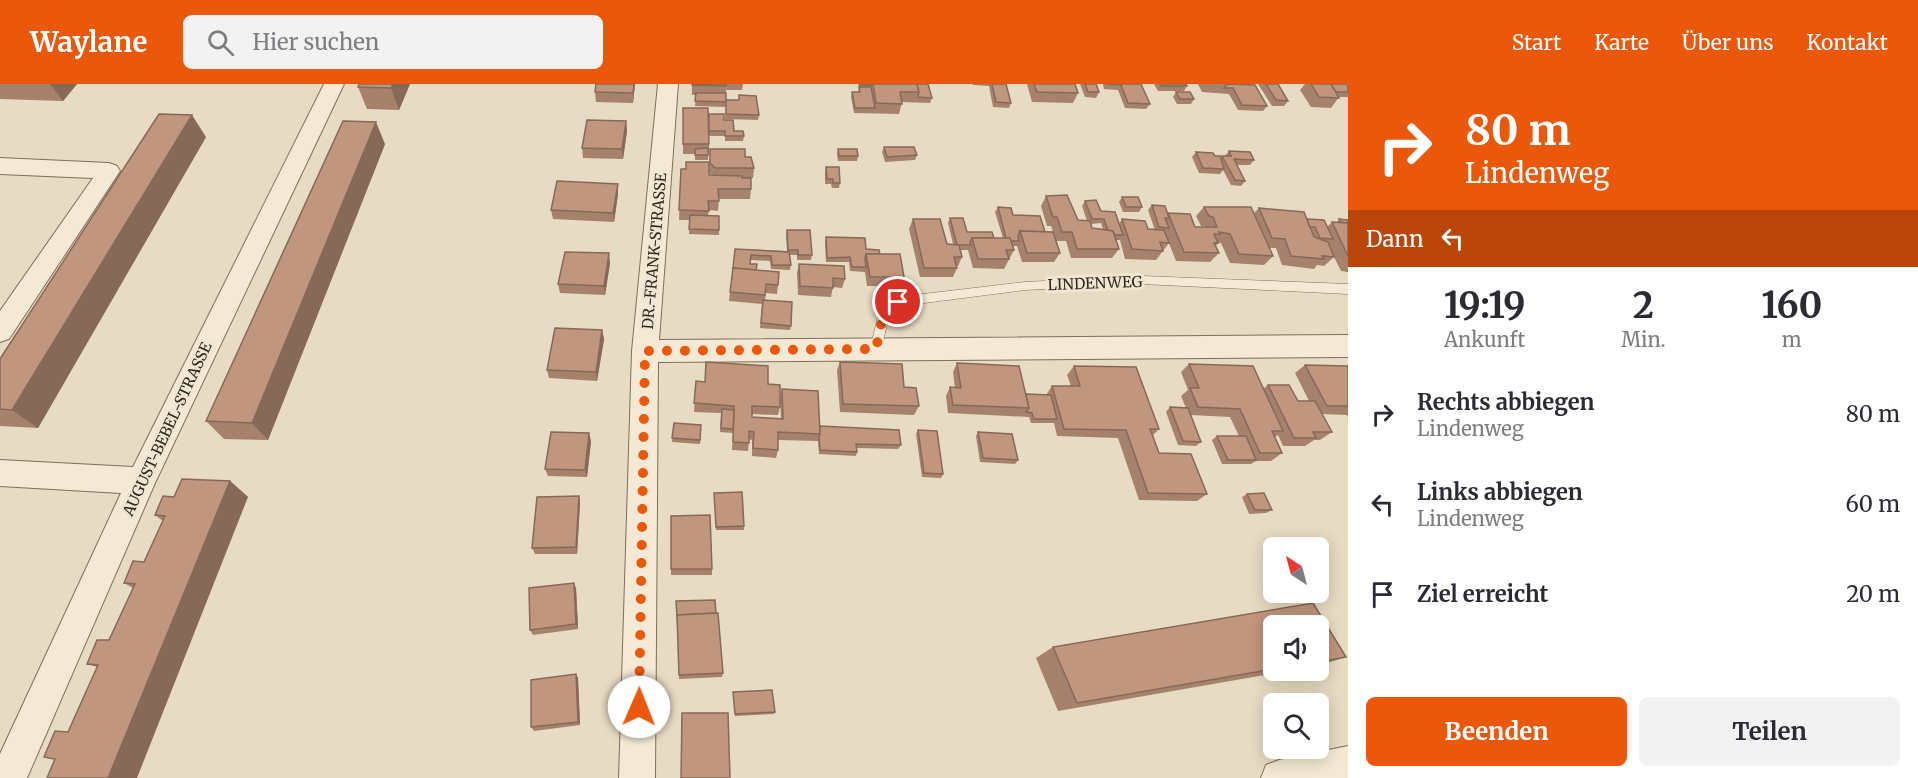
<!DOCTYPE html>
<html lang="de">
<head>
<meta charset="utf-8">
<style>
  body { margin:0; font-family:Merriweather,serif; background:#f2f2f3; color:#2b2b33; height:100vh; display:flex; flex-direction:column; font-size:22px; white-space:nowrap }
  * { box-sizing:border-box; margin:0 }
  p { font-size:20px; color:#7c7c81 }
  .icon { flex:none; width:33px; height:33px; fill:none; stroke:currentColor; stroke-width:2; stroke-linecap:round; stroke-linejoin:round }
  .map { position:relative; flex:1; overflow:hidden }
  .details { display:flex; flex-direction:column; background:#fff; width:570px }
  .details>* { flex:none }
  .guide { background:#ea580c; color:#fff; overflow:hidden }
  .needle { width:39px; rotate:324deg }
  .fabs { position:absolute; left:1263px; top:453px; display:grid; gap:12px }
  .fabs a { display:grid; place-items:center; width:66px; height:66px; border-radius:9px; background:#fff; box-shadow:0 3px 15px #0003; font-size:30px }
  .pin { position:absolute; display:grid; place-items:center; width:51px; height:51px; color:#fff; margin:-26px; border:3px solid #fff; border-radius:50%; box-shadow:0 2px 6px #0007 }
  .me { position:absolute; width:66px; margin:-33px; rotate:1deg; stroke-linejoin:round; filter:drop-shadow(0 0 4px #0008) }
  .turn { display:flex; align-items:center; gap:21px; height:126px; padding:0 18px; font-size:27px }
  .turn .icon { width:78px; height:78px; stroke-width:2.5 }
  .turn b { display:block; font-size:42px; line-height:51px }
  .then { display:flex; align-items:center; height:57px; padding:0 18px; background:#0003; gap:12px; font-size:22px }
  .eta { display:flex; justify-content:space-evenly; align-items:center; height:102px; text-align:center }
  .eta b { font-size:36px; font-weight:700; line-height:42px }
  .cta { display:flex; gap:12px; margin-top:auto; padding:12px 18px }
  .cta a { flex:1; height:69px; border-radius:9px; background:#ea580c; color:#fff; font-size:24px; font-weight:700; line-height:69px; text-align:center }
  .cta a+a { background:#f2f2f3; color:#2b2b33 }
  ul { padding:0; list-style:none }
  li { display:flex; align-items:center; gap:18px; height:90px; padding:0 18px }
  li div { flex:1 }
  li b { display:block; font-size:22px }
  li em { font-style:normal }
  header { display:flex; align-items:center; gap:36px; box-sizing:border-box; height:84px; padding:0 30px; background:#ea580c; color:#fff }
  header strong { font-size:28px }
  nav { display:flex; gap:33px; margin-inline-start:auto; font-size:21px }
  .search { width:420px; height:54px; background:#f2f2f3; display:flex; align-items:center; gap:15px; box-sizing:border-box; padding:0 21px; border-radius:9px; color:#7c7c81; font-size:22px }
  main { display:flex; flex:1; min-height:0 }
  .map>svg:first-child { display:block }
</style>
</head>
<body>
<header>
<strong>Waylane</strong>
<div class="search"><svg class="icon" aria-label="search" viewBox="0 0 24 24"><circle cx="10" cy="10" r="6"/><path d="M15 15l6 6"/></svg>Hier suchen</div>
<nav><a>Start</a><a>Karte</a><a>Über uns</a><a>Kontakt</a></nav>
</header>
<main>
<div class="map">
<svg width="1348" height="694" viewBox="0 0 1348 694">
  <rect width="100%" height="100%" fill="#e8dbc3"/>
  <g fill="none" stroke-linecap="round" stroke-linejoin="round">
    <defs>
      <polygon id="lane" points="1142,192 1348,200 1348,210 1142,200 1025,206 901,222 889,233 880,269 876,270 870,265 879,228 898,213 1025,198"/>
      <g id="street">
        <polygon points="324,0 344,0 155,399 27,694 0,694 0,670 121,409 0,402 0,376 133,383"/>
        <polygon points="658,0 678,0 659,256 1348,251 1348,273 658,278 655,694 619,694 632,267"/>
        <polygon points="0,74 109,79 117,82 120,87 9,255 0,258 0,227 93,94 0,90"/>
        <polygon points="1348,662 1348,694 1261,694 1266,681 1279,676"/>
      </g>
    </defs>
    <!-- lane casing -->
    <use href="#lane" stroke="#806d5c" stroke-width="1"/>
    <!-- street casing -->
    <use href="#street" stroke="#806d5c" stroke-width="2"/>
    <!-- lane -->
    <use href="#lane" fill="#f4e9d5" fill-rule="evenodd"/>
    <!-- street -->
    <use href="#street" fill="#f4e9d5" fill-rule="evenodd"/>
  </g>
  <!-- wall -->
  <g fill="#a6816c" fill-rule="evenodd">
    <polygon points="0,0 77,0 63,17 0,15"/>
    <polygon points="359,0 410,0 399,26 367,25 358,3"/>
    <polygon points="596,0 635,0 633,19 596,18 595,8"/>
    <polygon points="692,0 743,0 742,6 726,6 726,18 759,31 758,36 725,35 726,21 725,23 695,22 696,11 692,11"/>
    <polygon points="858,0 928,0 932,14 930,19 902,18 899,30 854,29 851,13 852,8 858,8 859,4"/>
    <polygon points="972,0 1006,0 1011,19 1009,24 993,23 989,2 973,1"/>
    <polygon points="1027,0 1075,0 1078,9 1073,19 1032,18"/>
    <polygon points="1080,0 1096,0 1099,8 1096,14 1085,13"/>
    <polygon points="1103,0 1141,0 1150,20 1146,25 1125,24 1118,6 1104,5"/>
    <polygon points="1154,0 1186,0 1187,2 1184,7 1158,7"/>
    <polygon points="1198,0 1231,0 1267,22 1263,27 1238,26 1229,10 1202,8"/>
    <polygon points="1258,0 1278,0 1288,17 1284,22 1272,22"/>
    <polygon points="1304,0 1346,0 1348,2 1348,13 1339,13 1331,24 1311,23 1300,6 1305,0"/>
    <polygon points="1176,8 1194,15 1191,20 1177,20 1173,13"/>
    <polygon points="683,24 709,30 724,36 734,47 744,52 743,57 725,57 725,52 709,52 709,70 708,70 708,76 695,76 695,70 683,70"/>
    <polygon points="626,37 627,47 623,75 583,74 582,64"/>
    <polygon points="206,53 38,344 0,342 0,275"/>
    <polygon points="385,60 268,356 224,355 206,337"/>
    <polygon points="884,63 917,71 915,76 885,78 882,68"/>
    <polygon points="710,65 745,73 754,84 753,94 751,94 751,105 750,115 719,115 718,127 709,126 708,132 719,146 719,151 689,150 689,136 679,136 681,85 712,91 709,89"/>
    <polygon points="838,65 858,72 857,77 838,77 837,70"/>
    <polygon points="1229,67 1254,76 1250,81 1237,81 1245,97 1241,102 1231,101 1223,86 1220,90 1199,89 1192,73 1196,68 1220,74 1222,72 1225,72"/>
    <polygon points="826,83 840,99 839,104 832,104 831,100 825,100 825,88"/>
    <polygon points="618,110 614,138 553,135 551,126"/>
    <path d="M1046,112l32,24 9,1 -5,-15 3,-5 34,23 3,-5 26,10 7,1 -7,-20 4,-5 43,22h10v-1h-4l-5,-10 8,-9 50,6 5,-5 48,11 20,8 5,-5h5l2,-3 9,1v52l-7,-1 -7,-14 -10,9 -7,-1 -3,4 -32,-4 -6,-17h-7l4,8 -9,9 -34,-2 -9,-20h-3l-2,3 3,7 -9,9 -34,-1 -11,-28 4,10 -13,17 -31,-1 -5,-19h-4l3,9 -7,9h-41l-5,-17h-10l4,12 -6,9h-32l-5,-16h-4l1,4 -10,19 -31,-1 -5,-18h-7l1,7 -4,9h-1v2l-4,9h-33l-11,-48 4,-10 34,25h6l-5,-21 2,-5 17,14 27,6h9l-8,-26 3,-5 47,25h8l-2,-6h-4l-6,-20zM1101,139l2,6 -11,-1 -1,-4z"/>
    <polygon points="1122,113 1142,123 1139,128 1123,128 1119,118"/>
    <polygon points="787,146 812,171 811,176 797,176 797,171 790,171 791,181 790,186 771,185 770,177 751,176 750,180 756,186 778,201 777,210 766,209 765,216 791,242 790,246 760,244 762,220 729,217 735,165 787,167 786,151"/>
    <polygon points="826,153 880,170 904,193 901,202 867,202 865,188 850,187 849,178 826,178 825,158"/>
    <polygon points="610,179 605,211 560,209 558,200"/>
    <polygon points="799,180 845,195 842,204 833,203 831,213 798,211 797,189"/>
    <polygon points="602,246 604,255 597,297 549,294 547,286"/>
    <polygon points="840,278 904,303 919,322 914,331 840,328 837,286"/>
    <polygon points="957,279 1026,310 1046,311 1052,302 1071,302 1067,291 1074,282 1159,345 1153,351 1159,369 1207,410 1197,417 1139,416 1118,354 1057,352 1054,339 1031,339 1029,333 948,329 946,312 950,303 955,304 953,288"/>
    <polygon points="1189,280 1263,305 1268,301 1298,317 1309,317 1295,289 1305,281 1348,282 1348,333 1347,331 1322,330 1332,348 1320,356 1314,356 1305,362 1283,362 1278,351 1275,353 1282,369 1271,377 1256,377 1251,380 1222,380 1212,356 1217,352 1239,352 1230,333 1191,331 1201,358 1196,362 1178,361 1166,328 1170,323 1186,324 1181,312 1188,306 1181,288"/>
    <polygon points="696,297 768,300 780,323 778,331 752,330 752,333 781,334 780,313 782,305 820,342 901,361 898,365 857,364 857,368 856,372 819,370 818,357 778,356 778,366 776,374 752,372 752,356 749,355 748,367 732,366 733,349 720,348 721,329 694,328"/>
    <polygon points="674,339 701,341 700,360 672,358"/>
    <polygon points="918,346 943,390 941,394 922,393 916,350"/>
    <polygon points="978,348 1018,376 1015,380 980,378 976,352"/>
    <polygon points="591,357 587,393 548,392 545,385"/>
    <polygon points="230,397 248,413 55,676 44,673 68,648 97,583 87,580 109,556 133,504 124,499 144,478 163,437 155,431 174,413"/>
    <polygon points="714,409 744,442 744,446 716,446"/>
    <polygon points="1247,410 1272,426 1266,429 1249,430 1242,413"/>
    <polygon points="579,412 580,419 577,470 535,470 532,464"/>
    <polygon points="671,432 712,485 712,491 671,491"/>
    <polygon points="576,504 578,545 533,551 530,546"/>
    <polygon points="676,517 716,529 723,589 722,593 679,595"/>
    <polygon points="1313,519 1346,573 1318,582 1318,542 1274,542 1274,586 1294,586 1058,627 1036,574 1053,563"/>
    <polygon points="576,590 578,594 580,641 534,647 531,643"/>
    <polygon points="733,608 775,628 774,630 735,632 733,610"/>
  </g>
  <!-- shaded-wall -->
  <g fill="#876958">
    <polygon points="50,0 77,0 63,17"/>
    <polygon points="393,0 410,0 399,26 391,4"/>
    <polygon points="634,0 635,0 633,19 633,9"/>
    <polygon points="192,31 206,53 38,344 12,326"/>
    <polygon points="626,37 627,47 623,75 622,65"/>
    <polygon points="376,38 385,60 268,356 252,339"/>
    <polygon points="618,100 618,110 614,138 613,129"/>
    <polygon points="609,169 610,179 605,211 604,202"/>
    <polygon points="602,246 604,255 597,297 596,288"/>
    <polygon points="589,349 591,357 587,393 585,386"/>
    <polygon points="230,397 248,413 137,694 108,694"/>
    <polygon points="579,412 580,419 577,470 576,463"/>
    <polygon points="574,499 576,504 578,545 576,540"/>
    <polygon points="576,590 578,594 580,641 578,638"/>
  </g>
  <!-- building -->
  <g fill="#c1967e" stroke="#876958" stroke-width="1.5">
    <polygon points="359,0 393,0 391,4 358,3"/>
    <polygon points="596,0 634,0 633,9 595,8"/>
    <polygon points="692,0 726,0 726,2 692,1"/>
    <polygon points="860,0 871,0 871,1 861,1"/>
    <polygon points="873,0 917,0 919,8 900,8 902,20 876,19"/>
    <polygon points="917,0 928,0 932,14 918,13 919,8"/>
    <polygon points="992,0 1006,0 1011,19 996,18"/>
    <polygon points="1034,0 1075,0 1078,9 1037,8"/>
    <polygon points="1085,0 1096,0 1099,8 1088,8"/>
    <polygon points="1107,0 1141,0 1150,20 1128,19 1121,1"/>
    <polygon points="1160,0 1186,0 1187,2 1161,2"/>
    <polygon points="1227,0 1255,1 1267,22 1242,21 1233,4 1224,4"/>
    <polygon points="1266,0 1278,0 1288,17 1276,16"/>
    <polygon points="1311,0 1331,0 1339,14 1319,13"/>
    <polygon points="1331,0 1346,0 1348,2 1348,8 1336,8"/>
    <polygon points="859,3 871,3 875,24 855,24 852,8 860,8"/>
    <polygon points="1176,8 1190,8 1194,15 1180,15"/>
    <polygon points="696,9 726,9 726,18 695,17"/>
    <polygon points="739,11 756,12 759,31 726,30 726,16 739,16"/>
    <polygon points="683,24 708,24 709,60 683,60"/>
    <polygon points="159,30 192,31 12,326 0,325 0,275"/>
    <polygon points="709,30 724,30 724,36 733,36 734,47 743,47 744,52 725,52 725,47 709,47"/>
    <polygon points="587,36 626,37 622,65 582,64"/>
    <polygon points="343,37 376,38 252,339 206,337"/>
    <polygon points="884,63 914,63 917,71 887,73"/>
    <polygon points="708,64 708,71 695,71 695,65"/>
    <polygon points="710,65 745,65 745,73 751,73 754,84 715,84 710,79"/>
    <polygon points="838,65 857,65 858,72 839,72"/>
    <polygon points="1229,67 1250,68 1254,76 1234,75 1245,97 1235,96 1222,72 1231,72"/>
    <polygon points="1196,68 1213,69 1215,72 1220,72 1224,85 1203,84"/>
    <polygon points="686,78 709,78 709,91 742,92 742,94 751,94 751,105 718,105 719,117 708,117 709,127 679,126 681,85 686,85"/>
    <polygon points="826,83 839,83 840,99 833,99 833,95 827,95"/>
    <polygon points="557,97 618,100 613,129 551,126"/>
    <polygon points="1067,111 1078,136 1090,137 1092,144 1113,147 1119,165 1077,165 1072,148 1062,148 1057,133 1053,133 1046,112"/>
    <polygon points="1122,113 1138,113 1142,123 1126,123"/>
    <polygon points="1096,116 1101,127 1115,128 1123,151 1115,151 1113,147 1108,146 1104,135 1092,135 1085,117"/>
    <polygon points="1152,121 1165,122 1169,134 1165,134 1169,144 1159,143"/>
    <polygon points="998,123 1011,124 1013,131 1040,132 1045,148 1020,147 1018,152 1019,157 1011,157 1010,154 1006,154"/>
    <polygon points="1204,123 1251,123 1273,172 1239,170 1230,150 1219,148 1220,150 1214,150 1218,159 1214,159 1219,169 1184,168 1168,129 1190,130 1195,143 1217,143 1213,133 1209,132"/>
    <polygon points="1259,124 1304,128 1314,153 1328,158 1334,173 1322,172 1324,175 1291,172 1285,155 1272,154"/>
    <polygon points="690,131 719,132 719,146 689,145"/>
    <polygon points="950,134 963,134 967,148 992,148 994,154 972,154 970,158 971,161 957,161"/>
    <polygon points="913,135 940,135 947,160 959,161 962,173 954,173 957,184 924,184"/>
    <polygon points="1122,135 1145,137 1148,145 1164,146 1169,159 1160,158 1163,167 1132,165"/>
    <polygon points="1307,135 1324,136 1333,155 1320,154 1315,143 1310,143"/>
    <polygon points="1339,135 1348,136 1348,141 1347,139 1341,138"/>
    <polygon points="1332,138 1347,139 1348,141 1348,172"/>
    <polygon points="787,146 810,146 812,171 798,171 798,166 788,166"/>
    <polygon points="1020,147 1053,148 1060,169 1027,169"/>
    <polygon points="826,153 865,154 866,165 879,166 880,170 866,170 865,175 866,183 852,183 850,173 827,174"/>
    <polygon points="972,154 1010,154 1014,166 1006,166 1009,175 978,175"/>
    <polygon points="735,165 789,168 791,181 772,181 771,172 751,171 750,180 757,180 756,186 733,184"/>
    <polygon points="565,168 609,169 604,202 558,200"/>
    <polygon points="866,170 900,170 904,193 870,193"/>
    <polygon points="799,180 844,182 845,195 833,194 833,204 800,202"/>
    <polygon points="733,184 779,188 778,201 766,200 765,211 730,208"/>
    <polygon points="763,216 792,218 791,242 761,239"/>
    <polygon points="555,244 602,246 596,288 547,286"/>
    <polygon points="706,278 768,282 768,300 780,301 780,323 752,322 752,333 783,335 782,305 818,307 820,350 778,348 778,366 753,364 754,348 749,347 749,359 733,358 734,322 694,319 696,297 705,298"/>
    <polygon points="840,278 902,280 904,303 916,304 919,322 843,320"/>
    <polygon points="957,279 1019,282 1029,324 953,321 950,303 961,304"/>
    <polygon points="1189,280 1253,282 1283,347 1272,347 1282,369 1260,369 1240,325 1198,323 1190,304 1199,304"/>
    <polygon points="1305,281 1348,282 1348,322 1327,322"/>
    <polygon points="1074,282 1136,283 1159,345 1150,345 1159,369 1191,370 1207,410 1148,409 1126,346 1064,345 1052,302 1080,302"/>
    <polygon points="1268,301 1289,301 1298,317 1315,317 1332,348 1313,348 1316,354 1294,354"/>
    <polygon points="1026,310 1051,311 1057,335 1034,335 1032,329 1026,328 1029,324"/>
    <polygon points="1170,323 1188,324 1201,358 1183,357"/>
    <polygon points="722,325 734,326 733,345 721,344"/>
    <polygon points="674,339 701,341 700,356 672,354"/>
    <polygon points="820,342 899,346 901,361 856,360 857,368 820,366 819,353 820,350"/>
    <polygon points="918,346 937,347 943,390 924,389"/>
    <polygon points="551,348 589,349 585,386 545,385"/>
    <polygon points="978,348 1012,350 1018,376 983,374"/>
    <polygon points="1217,352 1246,352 1256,376 1228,376"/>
    <polygon points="182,395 230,397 108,694 47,694 55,675 44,673 55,647 68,648 98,581 87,580 97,556 109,556 135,500 124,499 133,477 144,478 165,432 155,431 163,412 174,413"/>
    <polygon points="742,408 744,442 716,443 714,409"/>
    <polygon points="1264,409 1272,426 1255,426 1247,410"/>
    <polygon points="579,412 576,463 532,464 537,413"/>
    <polygon points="710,431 712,485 671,485 671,432"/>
    <polygon points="574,499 576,540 530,546 529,504"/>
    <polygon points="715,516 716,529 677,531 677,533 676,517"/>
    <polygon points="1313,519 1346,573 1318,578 1318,542 1274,542 1274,585 1077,619 1053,563"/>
    <polygon points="718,529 723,589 679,591 677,531"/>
    <polygon points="576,590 578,638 531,643 531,596"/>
    <polygon points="772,606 775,628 735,630 733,608"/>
    <polygon points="682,629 728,629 730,694 681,694"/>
  </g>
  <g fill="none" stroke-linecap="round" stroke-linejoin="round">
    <!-- route -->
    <polyline stroke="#ea580c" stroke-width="10" stroke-dasharray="0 18" points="639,623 645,267 876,265 883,231 898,218"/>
  </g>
  <g text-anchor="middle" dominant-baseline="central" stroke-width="6" stroke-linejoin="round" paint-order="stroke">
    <!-- street labels -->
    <g font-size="15" fill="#32271e" stroke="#f0e6d2">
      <text transform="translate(654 167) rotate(-85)">DR.-FRANK-STRASSE</text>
      <text transform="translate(1095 199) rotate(-2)">LINDENWEG</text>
      <text transform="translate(167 345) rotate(-65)">AUGUST-BEBEL-STRASSE</text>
    </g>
  </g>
</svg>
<div class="fabs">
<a><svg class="needle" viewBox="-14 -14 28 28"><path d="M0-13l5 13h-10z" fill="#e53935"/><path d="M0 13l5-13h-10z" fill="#7c7c81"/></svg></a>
<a><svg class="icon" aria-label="sound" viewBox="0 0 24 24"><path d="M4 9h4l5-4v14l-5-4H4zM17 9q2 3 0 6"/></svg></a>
<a><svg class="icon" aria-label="search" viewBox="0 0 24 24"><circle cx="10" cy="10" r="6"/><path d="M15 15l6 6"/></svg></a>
</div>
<div class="pin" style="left:898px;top:218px;background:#d93025"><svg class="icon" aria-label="arrive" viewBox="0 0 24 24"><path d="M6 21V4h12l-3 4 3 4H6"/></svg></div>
<svg class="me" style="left:639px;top:623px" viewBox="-20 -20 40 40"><circle r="19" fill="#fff"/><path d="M0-13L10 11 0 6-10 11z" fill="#ea580c"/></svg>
</div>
<section class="details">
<div class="guide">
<div class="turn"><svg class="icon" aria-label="right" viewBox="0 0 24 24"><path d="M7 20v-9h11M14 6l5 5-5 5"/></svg><div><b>80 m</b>Lindenweg</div></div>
<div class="then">Dann<svg class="icon" aria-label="left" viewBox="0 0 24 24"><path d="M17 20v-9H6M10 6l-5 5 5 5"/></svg></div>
</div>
<div class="eta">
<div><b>19:19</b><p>Ankunft</p></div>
<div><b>2</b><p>Min.</p></div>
<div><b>160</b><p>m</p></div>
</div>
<ul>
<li><svg class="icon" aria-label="right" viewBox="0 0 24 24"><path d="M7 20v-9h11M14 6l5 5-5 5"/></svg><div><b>Rechts abbiegen</b><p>Lindenweg</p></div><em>80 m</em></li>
<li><svg class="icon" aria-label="left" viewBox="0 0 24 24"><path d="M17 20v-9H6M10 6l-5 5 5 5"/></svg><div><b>Links abbiegen</b><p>Lindenweg</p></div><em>60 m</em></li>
<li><svg class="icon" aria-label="arrive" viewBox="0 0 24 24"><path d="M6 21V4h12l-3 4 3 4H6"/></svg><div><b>Ziel erreicht</b></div><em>20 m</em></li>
</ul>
<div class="cta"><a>Beenden</a><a>Teilen</a></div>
</section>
</main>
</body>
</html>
